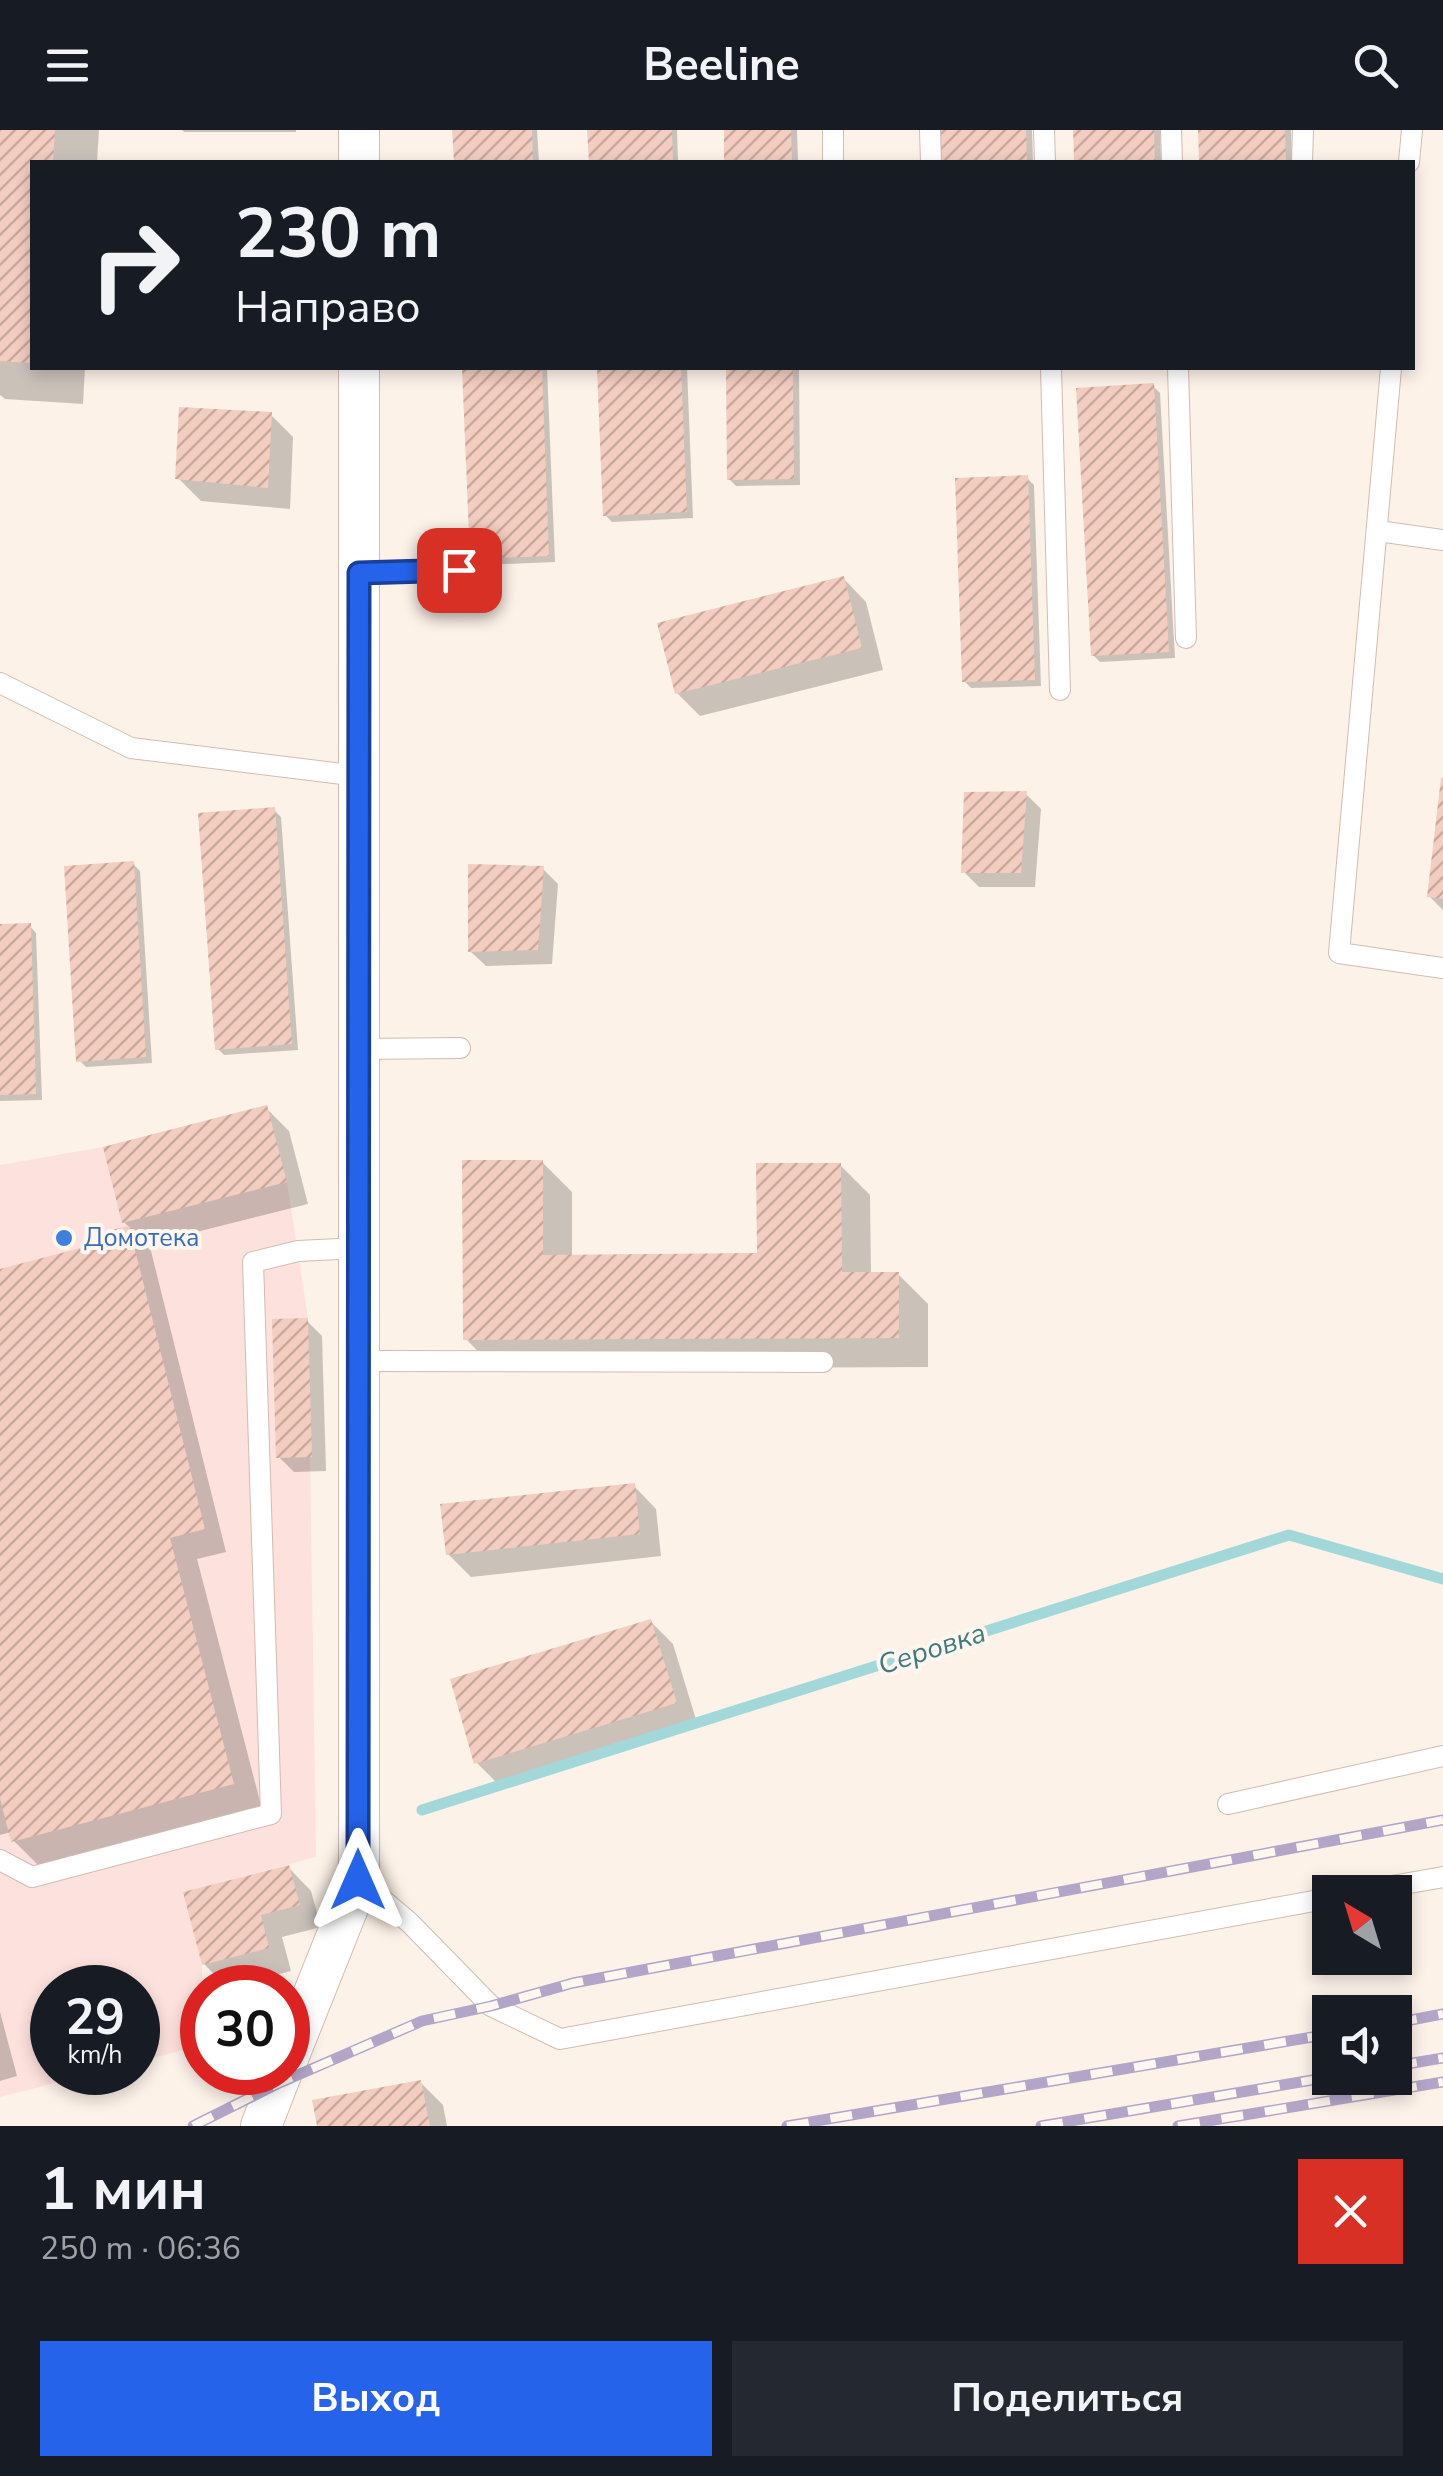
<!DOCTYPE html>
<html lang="ru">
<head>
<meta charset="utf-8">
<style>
  body { margin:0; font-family:"Nunito Sans",sans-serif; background:#242831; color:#f1f3f6; height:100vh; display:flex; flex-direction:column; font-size:38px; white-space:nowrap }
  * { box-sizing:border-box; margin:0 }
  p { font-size:32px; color:#9ea1a6 }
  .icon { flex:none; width:55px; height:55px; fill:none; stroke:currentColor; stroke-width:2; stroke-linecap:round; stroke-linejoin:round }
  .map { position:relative; height:1996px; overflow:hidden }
  .details { display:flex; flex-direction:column; background:#171b24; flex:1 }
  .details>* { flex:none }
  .top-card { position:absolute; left:30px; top:30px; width:1385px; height:210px; border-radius:0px; box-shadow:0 5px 15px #0003; background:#171b24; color:#f1f3f6; overflow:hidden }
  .needle { width:65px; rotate:322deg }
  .buttons { position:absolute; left:1312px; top:1745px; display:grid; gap:20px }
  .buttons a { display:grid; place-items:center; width:100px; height:100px; border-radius:0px; background:#171b24; box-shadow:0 5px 15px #0003; font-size:50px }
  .speed { position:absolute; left:30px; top:1835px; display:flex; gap:20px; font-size:50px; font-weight:700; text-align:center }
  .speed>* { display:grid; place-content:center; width:130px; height:130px; border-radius:50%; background:#171b24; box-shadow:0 5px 15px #0003; line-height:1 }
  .speed small { font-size:25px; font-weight:400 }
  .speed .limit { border:15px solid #d22; background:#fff; color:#111 }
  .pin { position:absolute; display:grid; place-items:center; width:85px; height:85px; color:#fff; margin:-42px; border-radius:20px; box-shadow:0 5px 15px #0006 }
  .me { position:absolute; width:110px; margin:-55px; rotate:0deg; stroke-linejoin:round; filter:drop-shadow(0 0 8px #0008) }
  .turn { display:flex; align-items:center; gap:35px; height:210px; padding:0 40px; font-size:45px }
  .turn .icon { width:130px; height:130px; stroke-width:2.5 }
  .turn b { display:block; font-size:70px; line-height:85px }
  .round { display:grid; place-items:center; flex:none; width:105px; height:105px; border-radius:0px; background:#242831 }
  .headline { display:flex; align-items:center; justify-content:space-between; height:170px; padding:0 40px }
  h1 { font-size:60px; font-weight:700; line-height:75px }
  .action { display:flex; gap:20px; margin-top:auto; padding:20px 40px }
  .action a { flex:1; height:115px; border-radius:0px; background:#2563eb; color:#fff; font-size:40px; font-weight:700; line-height:115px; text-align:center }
  .action a+a { background:#242831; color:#f1f3f6 }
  header { display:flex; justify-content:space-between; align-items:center; height:130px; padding:0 40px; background:#171b24; font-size:45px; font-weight:700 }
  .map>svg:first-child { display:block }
</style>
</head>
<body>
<header><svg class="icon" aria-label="menu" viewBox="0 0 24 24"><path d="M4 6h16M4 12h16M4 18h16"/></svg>Beeline<svg class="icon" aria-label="search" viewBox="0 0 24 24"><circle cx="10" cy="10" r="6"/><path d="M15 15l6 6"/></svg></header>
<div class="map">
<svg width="1443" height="1996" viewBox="0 0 1443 1996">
  <defs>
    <pattern id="building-hatch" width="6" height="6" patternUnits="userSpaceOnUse" patternTransform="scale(2.5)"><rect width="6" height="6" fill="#f3cdbf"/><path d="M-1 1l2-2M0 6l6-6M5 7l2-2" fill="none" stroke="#caa99d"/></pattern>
  </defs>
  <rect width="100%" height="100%" fill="#fdf2e8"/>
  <!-- commercial -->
  <polygon fill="#fde1dc" points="267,975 287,1052 308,1188 316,1727 184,1762 202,1835 202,1915 138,1932 138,1858 52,1858 52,1942 95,1943 0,1967 0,1035 103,1017"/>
  <!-- shadow -->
  <g fill="#0003">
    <polygon points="0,0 99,0 97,32 32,32 32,238 85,238 83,274 5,269 0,265"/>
    <polygon points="182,0 296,0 296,2 184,2"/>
    <polygon points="455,0 537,0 539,32 456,32"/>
    <polygon points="590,0 677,0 678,32 591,32"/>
    <polygon points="726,0 797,0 798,32 727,32"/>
    <polygon points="942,0 1032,0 1033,32 943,32"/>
    <polygon points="1075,0 1160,0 1161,32 1076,32"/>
    <polygon points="1201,0 1291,0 1292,32 1202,32"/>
    <polygon points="465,238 547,238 555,432 480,435 473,428"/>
    <polygon points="599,238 687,238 693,388 612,392 605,385"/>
    <polygon points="728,238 799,238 800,355 736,356 729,349"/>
    <polygon points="1153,256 1160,263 1175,528 1100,532 1093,525"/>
    <polygon points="271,285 293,307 290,379 201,371 178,348"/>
    <polygon points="1027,348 1034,355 1041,556 971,558 964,551"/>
    <polygon points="844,449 866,472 883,540 700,586 677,563"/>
    <polygon points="1443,648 1443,780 1429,766"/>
    <polygon points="1026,664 1041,679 1035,757 979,757 964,742"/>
    <polygon points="274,680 281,687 298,920 224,925 217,918"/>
    <polygon points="133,734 140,741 152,933 86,937 79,930"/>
    <polygon points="543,739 558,754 552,834 486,836 470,821"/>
    <polygon points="30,796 36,803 42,970 0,971 0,797"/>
    <polygon points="266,978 289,1001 308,1074 145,1115 151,1121 226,1422 197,1429 263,1683 44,1741 14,1711 11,1702 0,1705 0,1142 99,1116 96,1106 130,1098 124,1092"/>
    <polygon points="542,1032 572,1062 572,1127 759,1126 840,1035 870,1065 871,1144 898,1144 928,1174 928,1237 495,1239 466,1209"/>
    <polygon points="307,1191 322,1206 326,1341 294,1342 279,1327"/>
    <polygon points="634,1356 656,1379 661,1426 471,1447 448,1424"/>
    <polygon points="651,1492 673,1514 698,1596 499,1655 476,1632"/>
    <polygon points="289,1738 311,1761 321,1797 282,1807 291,1841 227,1857 204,1834"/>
    <polygon points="0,1882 17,1946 0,1951"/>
    <polygon points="420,1952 443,1975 447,1996 319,1996"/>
  </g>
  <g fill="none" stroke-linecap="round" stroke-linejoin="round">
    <!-- stream -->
    <polyline stroke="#a2d8d9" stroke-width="11" points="422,1680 1289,1405 1443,1449"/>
  </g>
  <!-- building -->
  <g fill="url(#building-hatch)">
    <polygon points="0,0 55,0 53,32 32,32 32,233 0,231"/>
    <polygon points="452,0 532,0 533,32 454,32"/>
    <polygon points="587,0 672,0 673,32 589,32"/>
    <polygon points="724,0 791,0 792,32 724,32"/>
    <polygon points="940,0 1026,0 1027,32 941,32"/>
    <polygon points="1073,0 1154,0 1155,32 1074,32"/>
    <polygon points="1198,0 1285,0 1286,32 1199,32"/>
    <polygon points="462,238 542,238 549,426 470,429"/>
    <polygon points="597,238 681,238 687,382 603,386"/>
    <polygon points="726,238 793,238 794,349 727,350"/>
    <polygon points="1154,253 1169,522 1091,526 1076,258"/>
    <polygon points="179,277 272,282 268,358 175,349"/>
    <polygon points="1028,345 1035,550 962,552 955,348"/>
    <polygon points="844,446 862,518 675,564 657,493"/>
    <polygon points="1441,648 1443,648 1443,769 1427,767"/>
    <polygon points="1027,661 1021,743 961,743 964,662"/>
    <polygon points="275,677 292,914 215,920 198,683"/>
    <polygon points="134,731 146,927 76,932 64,736"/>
    <polygon points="468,734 544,736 538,820 468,822"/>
    <polygon points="31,793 36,964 0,965 0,794"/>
    <polygon points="267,975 287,1052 122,1093 103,1017"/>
    <polygon points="462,1030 543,1030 543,1125 757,1123 756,1033 841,1033 842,1142 899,1142 899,1208 463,1210"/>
    <polygon points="129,1096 205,1399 170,1408 234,1654 11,1712 0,1668 0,1139 96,1114 93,1104"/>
    <polygon points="308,1188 312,1327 276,1328 272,1189"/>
    <polygon points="635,1353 640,1404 446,1425 440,1374"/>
    <polygon points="651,1489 677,1573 474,1634 450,1549"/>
    <polygon points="289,1735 300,1775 261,1785 269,1818 202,1835 183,1762"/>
    <polygon points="421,1950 430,1996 317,1996 312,1970"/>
  </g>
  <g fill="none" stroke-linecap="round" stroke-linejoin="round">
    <defs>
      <g id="service">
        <polyline points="833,0 833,32"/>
        <polyline points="930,0 931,32"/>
        <polyline points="1044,0 1045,32"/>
        <polyline points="1171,0 1172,32"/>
        <polyline points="1302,32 1303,0"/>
        <polyline points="1409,32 1412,0"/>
        <polyline points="1051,238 1060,560"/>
        <polyline points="1178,238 1186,508"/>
        <polyline points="1391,238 1339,823 1443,838"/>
        <polyline points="1378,401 1443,410"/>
        <polyline points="359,443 459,440"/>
        <polyline points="0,553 131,618 359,646"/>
        <polyline points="359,919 460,918"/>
        <polyline points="359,1231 823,1232"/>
        <polyline points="1228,1674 1443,1626"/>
        <polyline points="0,1730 32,1747 271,1684 253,1132 298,1121 359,1118"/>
        <polyline points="359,1750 410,1793 491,1876 560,1909 1330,1768"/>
        <polyline points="1358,1762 1443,1747"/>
      </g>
      <g id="minor">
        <polyline points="359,0 359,32"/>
        <polyline points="288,1928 359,1750 359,238"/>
        <polyline points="261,1996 282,1942"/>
      </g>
    </defs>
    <!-- service casing -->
    <use href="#service" stroke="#d2bbb0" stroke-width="22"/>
    <!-- minor casing -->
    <use href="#minor" stroke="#d2bbb0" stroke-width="42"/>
    <!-- service -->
    <use href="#service" stroke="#fff" stroke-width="20"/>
    <!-- minor -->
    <use href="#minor" stroke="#fff" stroke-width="40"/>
    <defs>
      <g id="rail">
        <polyline points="1395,1893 1443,1884"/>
        <polyline points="1395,1936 1443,1928"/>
        <polyline points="193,1996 277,1954 422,1891 491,1876 573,1853 1443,1690"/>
        <polyline points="787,1996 1330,1904"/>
        <polyline points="1041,1996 1330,1947"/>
        <polyline points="1178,1996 1443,1952"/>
      </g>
    </defs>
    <!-- rail casing -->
    <use href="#rail" stroke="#b3a5c8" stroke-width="11"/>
    <!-- rail -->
    <use href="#rail" stroke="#fff7ef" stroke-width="8" stroke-dasharray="22" stroke-linecap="butt"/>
  </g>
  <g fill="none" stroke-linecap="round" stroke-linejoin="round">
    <defs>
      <polyline id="route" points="358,1750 359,443 459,440"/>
    </defs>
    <!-- route casing -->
    <use href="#route" stroke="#184099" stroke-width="25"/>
    <!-- route -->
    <use href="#route" stroke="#2563eb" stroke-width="18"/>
  </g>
  <!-- markers -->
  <circle fill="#3f7fe0" stroke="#fff7ef" stroke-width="4" cx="64" cy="1108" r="10"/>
  <g text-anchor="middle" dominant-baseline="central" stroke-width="8" stroke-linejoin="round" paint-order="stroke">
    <!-- shop labels -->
    <g font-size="25" fill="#366cbe" stroke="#fff7ef" text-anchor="start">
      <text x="84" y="1108">Домотека</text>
    </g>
    <!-- water labels -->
    <g font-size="28" font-style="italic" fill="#3e7b7d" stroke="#fff7ef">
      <text transform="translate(932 1519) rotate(-18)">Серовка</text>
    </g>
  </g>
</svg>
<div class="buttons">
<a><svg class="needle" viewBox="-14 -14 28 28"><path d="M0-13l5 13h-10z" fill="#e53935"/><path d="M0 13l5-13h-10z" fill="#9ea1a6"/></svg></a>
<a><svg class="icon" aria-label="sound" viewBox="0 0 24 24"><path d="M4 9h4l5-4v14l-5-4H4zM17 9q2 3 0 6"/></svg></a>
</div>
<div class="speed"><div>29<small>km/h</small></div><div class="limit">30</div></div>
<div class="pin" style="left:459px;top:440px;background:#d93025"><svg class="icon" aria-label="arrive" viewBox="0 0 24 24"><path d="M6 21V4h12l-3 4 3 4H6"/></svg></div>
<svg class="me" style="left:358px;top:1750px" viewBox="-20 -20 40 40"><path d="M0-17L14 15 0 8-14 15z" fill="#2563eb" stroke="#fff" stroke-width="4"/></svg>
<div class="top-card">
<div class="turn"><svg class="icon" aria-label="right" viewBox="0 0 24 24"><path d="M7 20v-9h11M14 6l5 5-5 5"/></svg><div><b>230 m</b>Направо</div></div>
</div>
</div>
<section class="details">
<div class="headline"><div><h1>1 мин</h1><p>250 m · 06:36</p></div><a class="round" style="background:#d93025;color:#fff"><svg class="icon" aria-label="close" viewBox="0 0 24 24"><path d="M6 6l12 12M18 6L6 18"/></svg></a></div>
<div class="action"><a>Выход</a><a>Поделиться</a></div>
</section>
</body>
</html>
